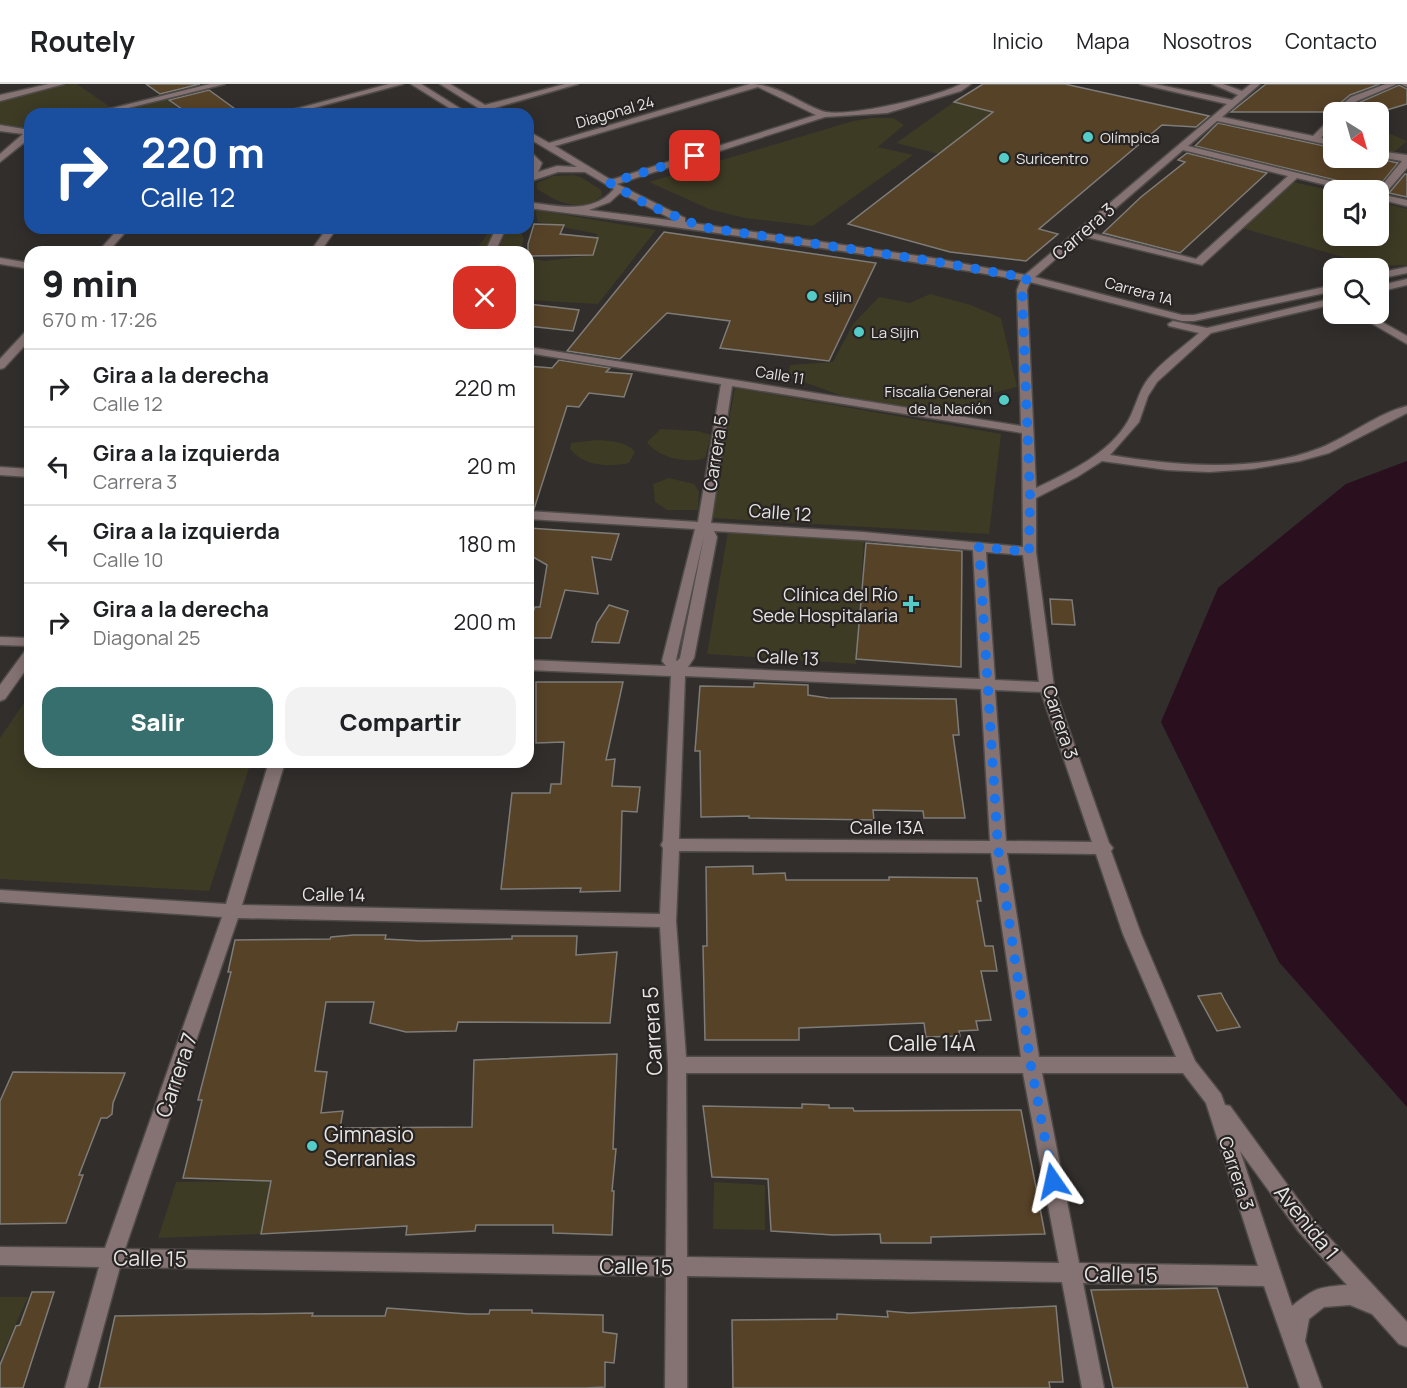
<!DOCTYPE html>
<html lang="es">
<head>
<meta charset="utf-8">
<style>
  body { margin:0; font-family:Manrope,sans-serif; background:#f2f2f2; color:#202124; height:100vh; display:flex; flex-direction:column; font-size:22px; white-space:nowrap }
  * { box-sizing:border-box; margin:0 }
  p { font-size:20px; color:#757577 }
  .icon { flex:none; width:33px; height:33px; fill:none; stroke:currentColor; stroke-width:2; stroke-linecap:round; stroke-linejoin:round }
  .map { position:relative; flex:1; overflow:hidden }
  .side { position:absolute; left:24px; top:162px; width:510px; height:522px; display:flex; flex-direction:column; background:#fff; border-radius:18px; box-shadow:0 3px 15px #0003 }
  .side>* { flex:none }
  .hud { position:absolute; left:24px; top:24px; width:510px; height:126px; border-radius:18px; box-shadow:0 3px 15px #0003; background:#1a4fa0; color:#fff; overflow:hidden }
  .needle { width:39px; rotate:143deg }
  .fabs { position:absolute; left:1323px; top:18px; display:grid; gap:12px }
  .fabs a { display:grid; place-items:center; width:66px; height:66px; border-radius:12px; background:#fff; box-shadow:0 3px 15px #0003; font-size:30px }
  .pin { position:absolute; display:grid; place-items:center; width:51px; height:51px; color:#fff; margin:-26px; border-radius:12px; box-shadow:0 3px 9px #0006 }
  .me { position:absolute; width:66px; margin:-33px; rotate:349deg; stroke-linejoin:round; filter:drop-shadow(0 0 4px #0008) }
  .turn { display:flex; align-items:center; gap:21px; height:126px; padding:0 18px; font-size:27px }
  .turn .icon { width:78px; height:78px; stroke-width:2.5 }
  .turn b { display:block; font-size:42px; line-height:51px }
  .round { display:grid; place-items:center; flex:none; width:63px; height:63px; border-radius:18px; background:#f2f2f2 }
  .headline { display:flex; align-items:center; justify-content:space-between; height:102px; padding:0 18px }
  h1 { font-size:36px; font-weight:800; line-height:45px }
  .primary-button { display:flex; gap:12px; margin-top:auto; padding:12px 18px }
  .primary-button a { flex:1; height:69px; border-radius:18px; background:#376e6e; color:#fff; font-size:24px; font-weight:800; line-height:69px; text-align:center }
  .primary-button a+a { background:#f2f2f2; color:#202124 }
  ul { padding:0; list-style:none }
  li { display:flex; align-items:center; gap:18px; height:78px; padding:0 18px; border-top:2px solid #e0e0e0 }
  li div { flex:1 }
  li b { display:block; font-size:22px }
  li em { font-style:normal }
  header { display:flex; align-items:center; gap:36px; box-sizing:border-box; height:84px; padding:0 30px; background:#fff; border-bottom:2px solid #e0e0e0 }
  header strong { font-size:28px }
  nav { display:flex; gap:33px; margin-inline-start:auto; font-size:21px }
  .map>svg:first-child { display:block }
</style>
</head>
<body>
<header>
<strong>Routely</strong>
<nav><a>Inicio</a><a>Mapa</a><a>Nosotros</a><a>Contacto</a></nav>
</header>
<div class="map">
<svg width="1407" height="1304" viewBox="0 0 1407 1304">
  <rect width="100%" height="100%" fill="#312e2c"/>
  <!-- green -->
  <g fill="#3d3b24">
    <polygon points="67,0 77,0 116,27 166,15 185,30 30,30 30,45 0,40 0,16"/>
    <polygon points="954,18 993,28 939,70 896,59"/>
    <polygon points="872,34 893,34 904,41 878,63 913,71 813,142 745,134 709,125 649,98 853,37"/>
    <polygon points="1379,45 1407,57 1392,70 1379,67"/>
    <path d="M573,91l8,2 20,13 1,6c-21,18 -45,6 -65,-7v-6l16,-7z"/>
    <polygon points="1293,98 1333,107 1334,152 1378,152 1379,118 1407,125 1407,181 1374,182 1242,144"/>
    <polygon points="535,126 656,146 598,220 528,216 528,174 545,177 593,171 597,150 538,138"/>
    <polygon points="519,144 524,155 520,168 474,168 491,145"/>
    <polygon points="930,210 971,221 1001,234 1017,303 992,309 975,333 850,315 788,292 790,281 833,278 853,240 879,213 910,219"/>
    <polygon points="735,304 1001,350 989,450 711,434"/>
    <path d="M661,345l37,2 13,4 -6,23c-17,6 -47,0 -58,-16z"/>
    <path d="M597,356c13,1 29,1 38,12l-6,11c-21,4 -44,4 -59,-14l1,-6z"/>
    <polygon points="669,394 694,400 699,407 698,426 667,426 655,418 653,400"/>
    <polygon points="728,447 864,456 856,580 707,570"/>
    <polygon points="30,610 30,678 251,678 209,807 0,795 0,654"/>
    <polygon points="271,1097 261,1150 158,1154 176,1098"/>
    <polygon points="714,1098 765,1101 765,1146 713,1145"/>
    <polygon points="0,1213 28,1213 1,1273 0,1273"/>
  </g>
  <!-- water -->
  <polygon fill="#2a0f1e" points="1407,377 1407,1023 1279,878 1161,638 1218,504 1346,400"/>
  <!-- building -->
  <g fill="#564227" stroke="#7e7c79" stroke-width="1.5">
    <polygon points="146,0 200,0 160,10"/>
    <polygon points="983,0 1065,0 1209,32 1196,43 1162,41 1039,145 1058,150 1026,177 950,168 848,140 993,28 954,18"/>
    <polygon points="1266,0 1380,0 1350,11 1330,28 1231,28"/>
    <polygon points="1399,1 1407,5 1407,20 1380,28 1347,27 1358,19"/>
    <polygon points="209,6 242,30 189,30 169,16"/>
    <polygon points="1218,39 1334,64 1334,74 1376,74 1398,79 1376,106 1195,62"/>
    <polygon points="1187,69 1267,89 1180,169 1103,149 1141,113 1185,78 1178,76"/>
    <polygon points="1405,90 1407,90 1407,113 1389,109"/>
    <polygon points="534,140 564,141 560,150 598,154 593,171 528,172 528,160"/>
    <polygon points="664,148 876,179 829,277 720,264 730,237 667,229 620,275 567,267"/>
    <polygon points="528,220 579,226 573,247 528,242"/>
    <polygon points="559,276 610,284 606,288 632,290 624,313 589,309 579,323 567,322 534,425 528,425 528,282 552,284"/>
    <polygon points="528,444 619,450 611,476 592,473 598,510 565,506 551,554 528,554 528,540 535,523 540,523 547,481 528,470"/>
    <polygon points="866,459 962,467 961,583 856,575"/>
    <polygon points="1050,515 1072,516 1075,541 1052,540"/>
    <polygon points="609,521 628,527 619,559 592,558 597,539"/>
    <polygon points="536,598 623,598 606,676 615,675 612,702 640,703 637,728 622,727 620,807 580,808 581,804 501,805 512,709 550,709 551,700 561,700 564,658 536,659"/>
    <polygon points="754,599 808,601 808,611 828,614 956,615 959,651 953,651 965,734 924,734 923,727 873,726 874,736 749,734 749,732 701,733 700,667 695,667 700,602 754,603"/>
    <polygon points="753,782 753,790 785,789 786,796 889,796 889,793 977,794 981,817 977,817 985,862 993,862 997,887 981,887 991,936 976,937 978,946 959,947 960,952 926,953 924,939 799,944 799,956 705,956 703,862 707,862 706,783"/>
    <polygon points="353,851 386,851 385,855 421,857 512,855 512,852 577,852 576,871 617,868 610,939 458,938 456,947 406,948 370,939 374,918 326,918 315,987 327,988 321,1029 343,1027 340,1044 472,1043 474,976 617,970 613,1065 616,1065 612,1107 614,1107 612,1151 553,1149 553,1141 476,1141 475,1147 406,1151 407,1142 261,1150 271,1097 183,1094 202,1016 198,1016 231,888 228,888 235,856 330,855 331,853"/>
    <polygon points="1221,909 1224,915 1240,943 1217,947 1198,912"/>
    <polygon points="13,988 125,989 113,1019 112,1030 107,1034 101,1034 79,1091 83,1091 66,1139 0,1140 0,1017"/>
    <polygon points="802,1020 829,1021 829,1024 853,1024 854,1027 1021,1026 1045,1150 931,1153 931,1159 881,1159 880,1150 833,1151 771,1147 768,1095 712,1093 703,1022 802,1024"/>
    <polygon points="1217,1204 1248,1304 1113,1304 1091,1206"/>
    <polygon points="32,1208 54,1208 23,1304 0,1304 0,1281 16,1242 20,1241"/>
    <polygon points="1056,1222 1063,1298 1049,1298 1050,1304 733,1304 732,1236 837,1235 837,1230 888,1233 887,1227 909,1229"/>
    <polygon points="387,1224 468,1230 489,1230 490,1226 532,1226 532,1229 603,1231 603,1248 617,1250 614,1279 605,1278 605,1303 585,1304 99,1304 115,1232 313,1229 312,1232 385,1232"/>
  </g>
  <g fill="none" stroke-linecap="round" stroke-linejoin="round">
    <defs>
      <g id="minor">
        <polygon points="49,0 64,0 0,17 0,11"/>
        <polygon points="210,0 225,0 104,30 89,30"/>
        <polygon points="389,0 403,0 291,30 277,30"/>
        <polygon points="411,0 421,0 469,30 459,30"/>
        <polygon points="440,0 450,0 485,21 565,0 578,0 491,25 495,28 493,30 488,30"/>
        <path d="M750,0c27,0 48,18 72,27 22,8 118,-15 139,-27h10l-10,7 -74,22 -62,4 -208,67 68,34v4l247,36 93,17 202,-171 -87,-20h15l77,16 6,-5 -26,-11h11l19,7 9,-7h9l-38,33 91,19 21,-21v8l-13,15 13,2v6l-117,-25 -29,25 171,42 1,2h-13l-50,-12 -95,87 -120,-29 -47,41 147,38h12l140,-30v6l-140,30h-12l-152,-39 -3,8 9,198c33,-16 73,-34 92,-67 8,-14 10,-29 20,-42 14,-18 34,-31 51,-46l-30,-7 -1,-2 5,-3 34,7 127,-30v6l-123,29 -54,49 -9,14 -9,26 -29,33c65,11 147,18 210,-7 30,-12 56,-34 87,-42v7l-78,40 -29,8 -48,8 -43,3 -42,-2 -65,-9 -25,16 -41,21v54l18,135 55,156 4,5 -2,3 30,83 54,127 26,33 4,11 5,1 83,114 94,102v25l-8,-3 -27,-30 -22,-9 -26,2 -15,12 -4,22 17,47h-22l-36,-102 -181,-3 21,105h-22l-20,-106 -375,-6v112h-22l1,-112 -546,-9 -33,121h-22l34,-121 -99,-2v-18l105,1 117,-331 -222,-15v-12l226,14 43,-142h16l-43,143 418,9 3,-66 -2,-3 2,-4 8,-165 -143,-6v-10l138,6 -4,-5 33,-132 -167,-10v-8l170,11 23,-138 -193,-31v-6l493,79 -4,-136 4,-10c-164,-29 -328,-51 -493,-72v-6c28,4 65,13 86,-13l-29,-17h-27l-30,10v-8l4,-11 -4,-5v-9l14,14 -4,9 19,-6 20,1 -49,-29v-7l21,12zM758,3l58,28 -205,65 -56,-34zM1183,66l105,26 -92,83 -108,-27zM620,109l56,28 -87,-11 21,-8zM732,302l290,47 1,114 -160,-15 -152,-9zM714,447l149,9 110,10 7,129 -292,-12 6,-9 23,-121zM704,452l-24,122 -3,3 -1,-1zM986,468l37,3 16,127 -44,-2zM685,592l296,13 9,152 -311,-2zM995,606l46,2 51,150 -86,-1zM679,767l312,2 30,204h-335l-10,-136zM1007,769l89,1 27,80 53,123h-137zM238,834l422,9 8,138 -2,192 -541,-8zM686,989h337l36,190 -372,-6zM1042,989h141l23,30 52,163 -179,-3zM1240,1067l59,81 48,53c-29,2 -32,3 -55,21z"/>
        <polygon points="1386,0 1397,0 1357,17 1342,28 1333,28 1351,13"/>
        <polygon points="1401,0 1407,0 1407,3"/>
        <polygon points="0,41 30,46 30,54 0,78 0,70 23,50 0,47"/>
        <polygon points="1378,67 1407,71 1407,84 1384,111 1407,116 1407,122 1378,115 1378,106 1402,77 1378,73"/>
        <polygon points="119,144 129,144 108,168 98,168"/>
        <polygon points="327,144 337,144 320,168 310,168"/>
        <polygon points="496,144 506,144 495,168 485,168"/>
        <polygon points="0,174 30,179 30,185 0,180"/>
        <polygon points="1407,183 1407,189 1378,195 1378,189"/>
        <polygon points="1407,195 1407,201 1378,208 1378,202"/>
        <polygon points="1375,234 1407,252 1407,260 1371,239 1370,237"/>
        <polygon points="30,246 30,256 4,284 0,285 0,275 26,247"/>
        <polygon points="0,383 30,385 30,393 0,391"/>
        <polygon points="0,553 30,554 30,562 0,561"/>
        <polygon points="30,565 30,580 5,615 0,617 0,601 25,567"/>
      </g>
    </defs>
    <!-- minor casing -->
    <use href="#minor" stroke="#4e4b49" stroke-width="3"/>
    <!-- minor -->
    <use href="#minor" fill="#857373" fill-rule="evenodd"/>
  </g>
  <g fill="none" stroke-linecap="round" stroke-linejoin="round">
    <!-- route -->
    <polyline stroke="#1a73e8" stroke-width="10" stroke-dasharray="0 18" points="695,72 610,99 648,121 702,143 932,177 1027,194 1022,206 1030,412 1029,468 979,463 998,764 1031,982 1053,1097"/>
  </g>
  <!-- markers -->
  <g fill="#54cdc8" stroke="#272423" stroke-width="2">
    <circle cx="1088" cy="53" r="6"/>
    <circle cx="1004" cy="74" r="6"/>
    <circle cx="812" cy="212" r="6"/>
    <circle cx="859" cy="248" r="6"/>
    <circle cx="1004" cy="316" r="6"/>
    <path d="M908 511h6v6h6v6h-6v6h-6v-6h-6v-6h6z"/>
    <circle cx="312" cy="1062" r="6"/>
  </g>
  <g text-anchor="middle" dominant-baseline="central" stroke-width="4.5" stroke-linejoin="round" paint-order="stroke">
    <!-- far-street labels -->
    <g font-size="15" fill="#e7e5e4" stroke="#272423">
      <text transform="translate(615 28) rotate(-16)">Diagonal 24</text>
      <text transform="translate(1139 207) rotate(15)">Carrera 1A</text>
      <text transform="translate(780 291) rotate(9)">Calle 11</text>
    </g>
    <!-- far-poi labels -->
    <g font-size="15" fill="#e7e5e4" stroke="#272423" text-anchor="start">
      <text x="1100" y="53">Olímpica</text>
      <text x="1016" y="74">Suricentro</text>
      <text x="824" y="212">sijin</text>
      <text x="871" y="248">La Sijin</text>
      <text x="992" y="307" text-anchor="end">Fiscalía General<tspan x="992" dy="17">de la Nación</tspan></text>
    </g>
    <!-- street labels -->
    <g font-size="18" fill="#e7e5e4" stroke="#272423">
      <text transform="translate(1083 147) rotate(-41)">Carrera 3</text>
      <text transform="translate(715 369) rotate(-81)">Carrera 5</text>
      <text transform="translate(780 428) rotate(4)">Calle 12</text>
      <text transform="translate(788 573) rotate(3)">Calle 13</text>
      <text transform="translate(1061 638) rotate(72)">Carrera 3</text>
      <text x="887" y="743">Calle 13A</text>
      <text transform="translate(334 810) rotate(1)">Calle 14</text>
      <text transform="translate(1237 1089) rotate(72)">Carrera 3</text>
    </g>
    <!-- poi labels -->
    <g font-size="18" fill="#e7e5e4" stroke="#272423" text-anchor="end">
      <text x="898" y="510">Clínica del Río<tspan x="898" dy="21">Sede Hospitalaria</tspan></text>
    </g>
    <!-- near-street labels -->
    <g font-size="21" fill="#e7e5e4" stroke="#272423">
      <text transform="translate(652 947) rotate(-93)">Carrera 5</text>
      <text x="932" y="959">Calle 14A</text>
      <text transform="translate(176 991) rotate(-71)">Carrera 7</text>
      <text transform="translate(1307 1138) rotate(51)">Avenida 1</text>
      <text transform="translate(150 1174) rotate(1)">Calle 15</text>
      <text transform="translate(636 1182) rotate(1)">Calle 15</text>
      <text transform="translate(1121 1190) rotate(1)">Calle 15</text>
    </g>
    <!-- near-poi labels -->
    <g font-size="21" fill="#e7e5e4" stroke="#272423" text-anchor="start">
      <text x="324" y="1050">Gimnasio<tspan x="324" dy="24">Serranias</tspan></text>
    </g>
  </g>
</svg>
<div class="fabs">
<a><svg class="needle" viewBox="-14 -14 28 28"><path d="M0-13l5 13h-10z" fill="#e53935"/><path d="M0 13l5-13h-10z" fill="#757577"/></svg></a>
<a><svg class="icon" aria-label="sound" viewBox="0 0 24 24"><path d="M4 9h4l5-4v14l-5-4H4zM17 9q2 3 0 6"/></svg></a>
<a><svg class="icon" aria-label="search" viewBox="0 0 24 24"><circle cx="10" cy="10" r="6"/><path d="M15 15l6 6"/></svg></a>
</div>
<div class="pin" style="left:695px;top:72px;background:#d93025"><svg class="icon" aria-label="arrive" viewBox="0 0 24 24"><path d="M6 21V4h12l-3 4 3 4H6"/></svg></div>
<svg class="me" style="left:1053px;top:1097px" viewBox="-20 -20 40 40"><path d="M0-17L14 15 0 8-14 15z" fill="#1a73e8" stroke="#fff" stroke-width="4"/></svg>
<div class="hud">
<div class="turn"><svg class="icon" aria-label="right" viewBox="0 0 24 24"><path d="M7 20v-9h11M14 6l5 5-5 5"/></svg><div><b>220 m</b>Calle 12</div></div>
</div>
<section class="side">
<div class="headline"><div><h1>9 min</h1><p>670 m · 17:26</p></div><a class="round" style="background:#d93025;color:#fff"><svg class="icon" aria-label="close" viewBox="0 0 24 24"><path d="M6 6l12 12M18 6L6 18"/></svg></a></div>
<ul>
<li><svg class="icon" aria-label="right" viewBox="0 0 24 24"><path d="M7 20v-9h11M14 6l5 5-5 5"/></svg><div><b>Gira a la derecha</b><p>Calle 12</p></div><em>220 m</em></li>
<li><svg class="icon" aria-label="left" viewBox="0 0 24 24"><path d="M17 20v-9H6M10 6l-5 5 5 5"/></svg><div><b>Gira a la izquierda</b><p>Carrera 3</p></div><em>20 m</em></li>
<li><svg class="icon" aria-label="left" viewBox="0 0 24 24"><path d="M17 20v-9H6M10 6l-5 5 5 5"/></svg><div><b>Gira a la izquierda</b><p>Calle 10</p></div><em>180 m</em></li>
<li><svg class="icon" aria-label="right" viewBox="0 0 24 24"><path d="M7 20v-9h11M14 6l5 5-5 5"/></svg><div><b>Gira a la derecha</b><p>Diagonal 25</p></div><em>200 m</em></li>
</ul>
<div class="primary-button"><a>Salir</a><a>Compartir</a></div>
</section>
</div>
</body>
</html>
